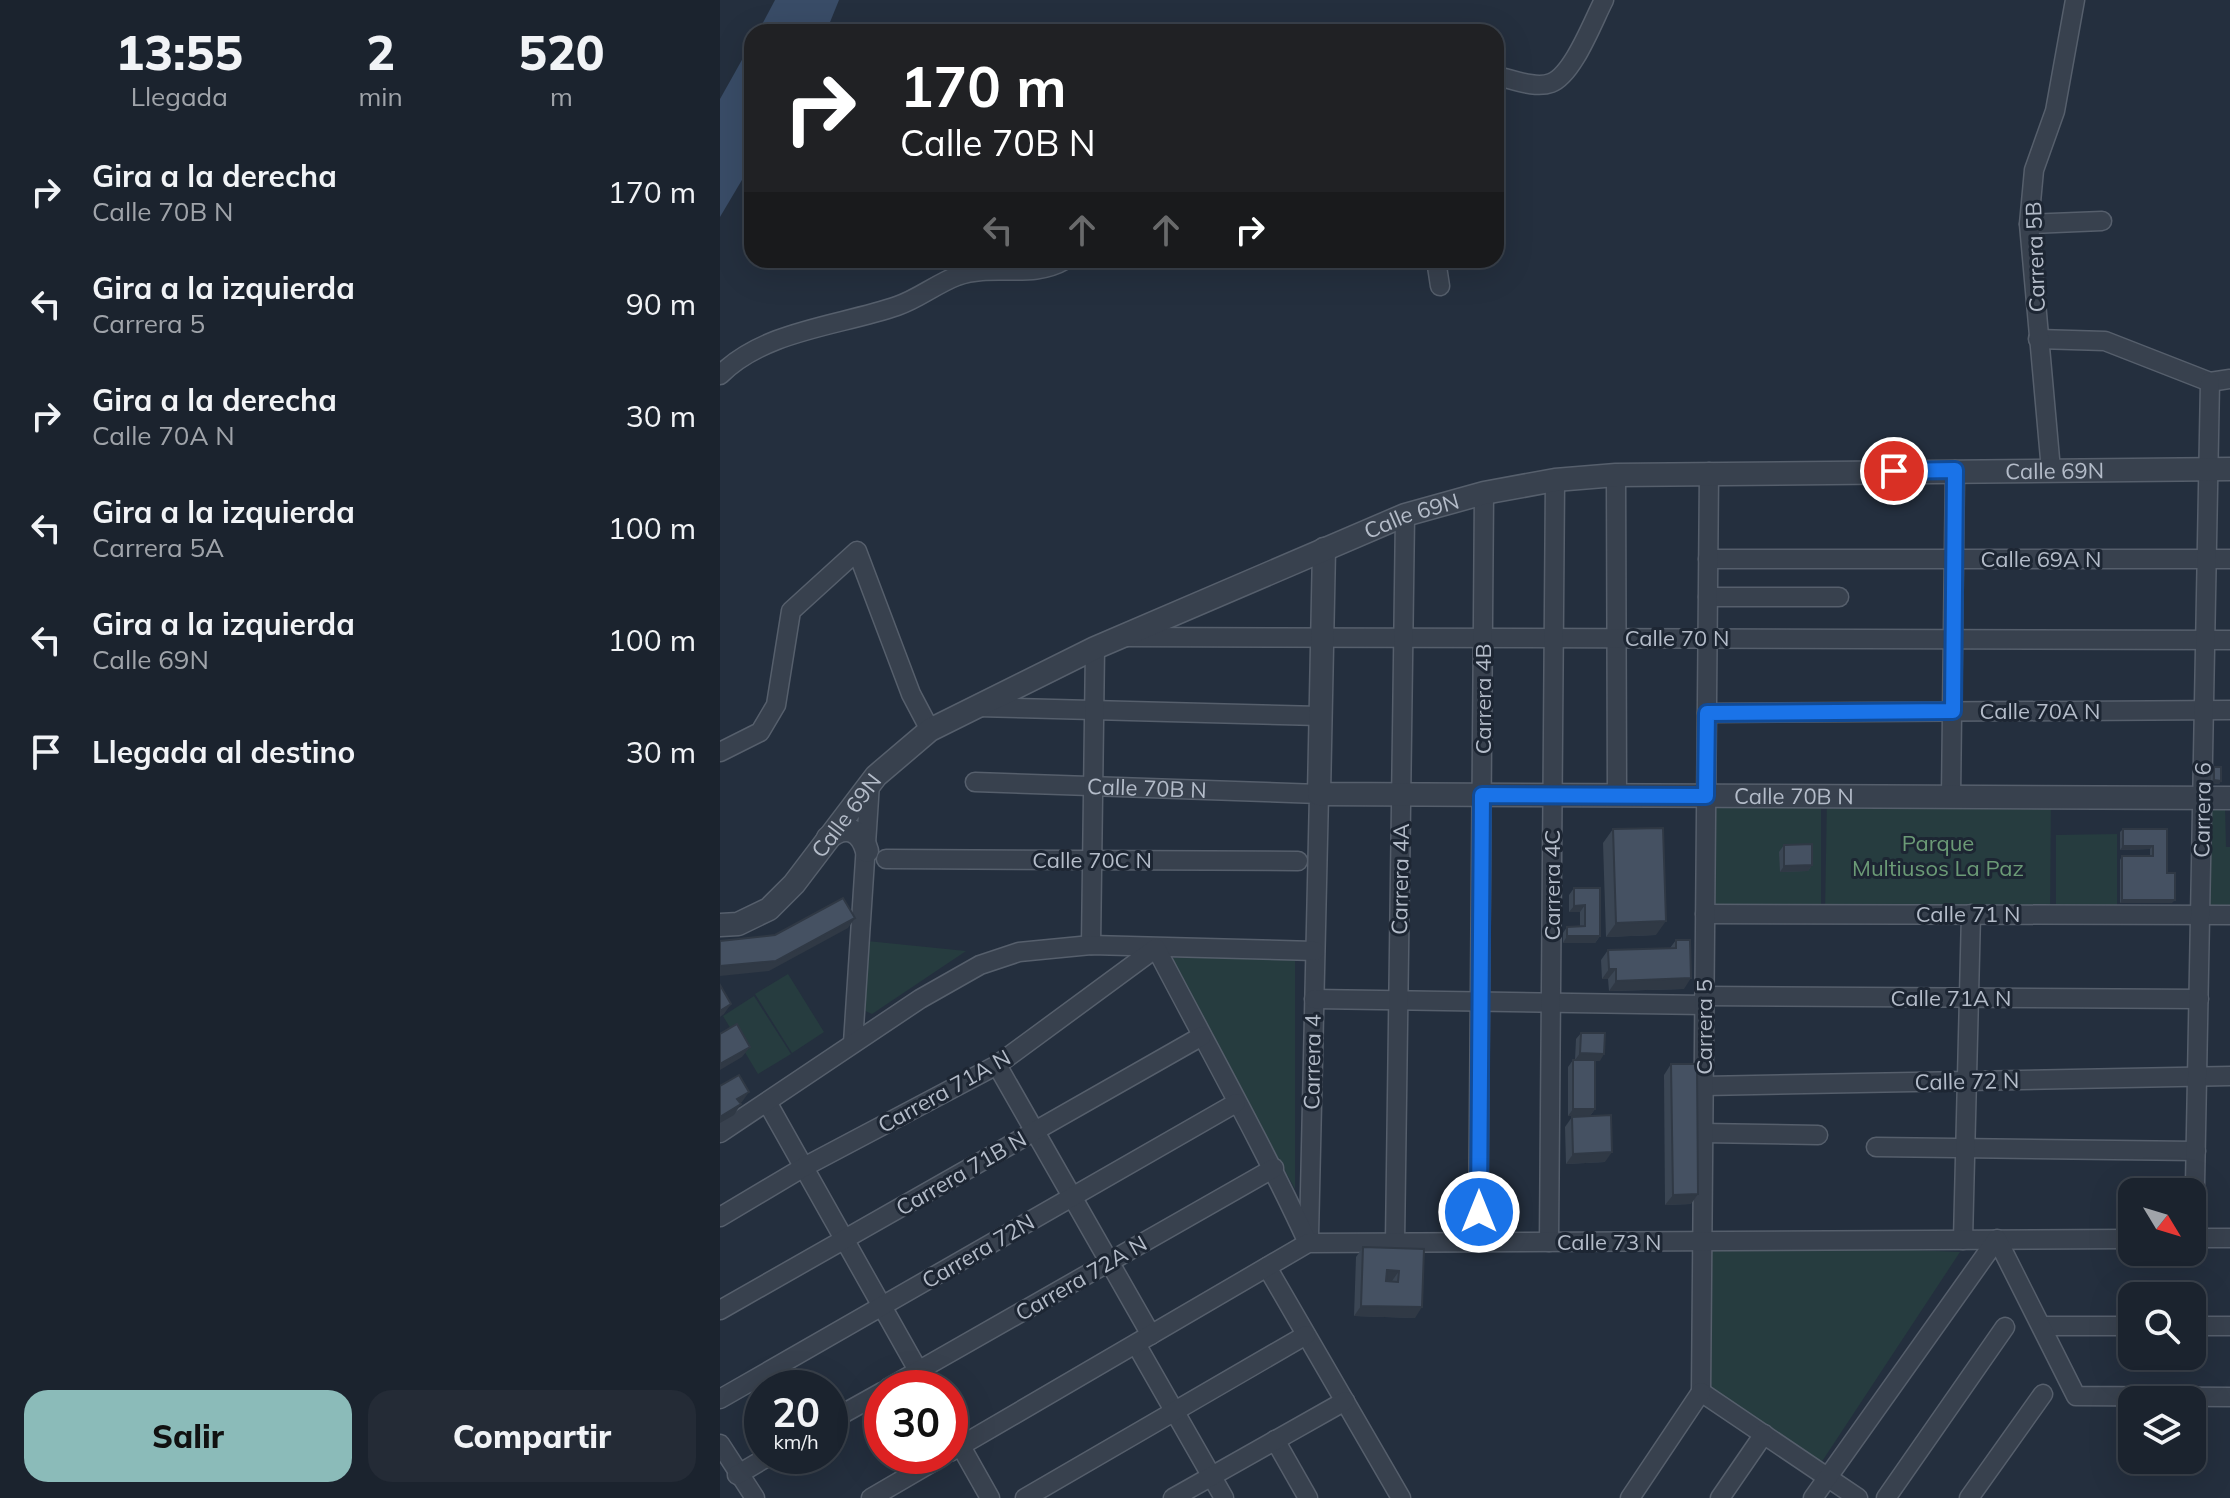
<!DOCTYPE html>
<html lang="es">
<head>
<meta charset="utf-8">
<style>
  body { margin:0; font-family:Mulish,sans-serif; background:#242b36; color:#f1f3f6; height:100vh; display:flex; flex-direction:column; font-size:30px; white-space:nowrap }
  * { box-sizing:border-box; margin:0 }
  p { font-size:26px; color:#a0a4aa }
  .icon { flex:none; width:44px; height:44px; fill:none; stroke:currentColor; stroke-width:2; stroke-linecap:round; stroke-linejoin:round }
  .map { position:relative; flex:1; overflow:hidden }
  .details { display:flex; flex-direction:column; background:#1b232e; width:720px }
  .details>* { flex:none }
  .banner { position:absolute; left:24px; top:24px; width:760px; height:244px; border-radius:24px; box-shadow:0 8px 32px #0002,0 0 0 2px #39404a; background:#202124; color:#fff; overflow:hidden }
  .needle { width:52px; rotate:128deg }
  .controls { position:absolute; left:1398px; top:1178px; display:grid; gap:16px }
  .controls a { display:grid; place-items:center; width:88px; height:88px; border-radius:16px; background:#1b232e; box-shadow:0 8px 32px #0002,0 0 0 2px #39404a; font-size:40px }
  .speed { position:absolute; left:24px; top:1370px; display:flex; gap:16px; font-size:40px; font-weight:700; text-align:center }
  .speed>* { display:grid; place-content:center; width:104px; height:104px; border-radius:50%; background:#1b232e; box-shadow:0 8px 32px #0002,0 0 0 2px #39404a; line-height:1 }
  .speed small { font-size:20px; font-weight:400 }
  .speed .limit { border:12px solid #d22; background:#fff; color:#111 }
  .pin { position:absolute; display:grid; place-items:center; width:68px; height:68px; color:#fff; margin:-34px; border:4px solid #fff; border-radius:50%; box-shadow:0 2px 8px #0007 }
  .me { position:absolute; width:88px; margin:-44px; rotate:0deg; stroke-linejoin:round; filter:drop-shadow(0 0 6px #0008) }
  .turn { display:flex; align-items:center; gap:28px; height:168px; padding:0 24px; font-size:36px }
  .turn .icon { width:104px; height:104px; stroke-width:2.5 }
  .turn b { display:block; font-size:56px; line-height:68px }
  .lanes { display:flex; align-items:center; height:76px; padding:0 24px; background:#0003; justify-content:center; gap:40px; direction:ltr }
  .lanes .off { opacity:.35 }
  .eta { display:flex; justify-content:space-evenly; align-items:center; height:136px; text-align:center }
  .eta b { font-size:48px; font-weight:800; line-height:56px }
  .button { display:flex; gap:16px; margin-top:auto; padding:16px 24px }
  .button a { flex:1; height:92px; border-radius:24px; background:#8bbbb9; color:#111; font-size:32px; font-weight:800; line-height:92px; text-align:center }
  .button a+a { background:#242b36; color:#f1f3f6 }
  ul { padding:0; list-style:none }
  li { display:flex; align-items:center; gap:24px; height:112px; padding:0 24px }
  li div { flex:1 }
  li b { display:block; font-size:30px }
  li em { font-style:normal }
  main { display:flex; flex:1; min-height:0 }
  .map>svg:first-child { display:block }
</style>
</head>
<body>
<main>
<section class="details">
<div class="eta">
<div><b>13:55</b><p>Llegada</p></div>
<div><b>2</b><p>min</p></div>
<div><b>520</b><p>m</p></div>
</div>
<ul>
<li><svg class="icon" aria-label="right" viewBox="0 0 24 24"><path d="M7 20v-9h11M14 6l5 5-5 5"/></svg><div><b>Gira a la derecha</b><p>Calle 70B N</p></div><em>170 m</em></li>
<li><svg class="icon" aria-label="left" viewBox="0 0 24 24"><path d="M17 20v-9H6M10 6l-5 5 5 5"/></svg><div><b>Gira a la izquierda</b><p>Carrera 5</p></div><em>90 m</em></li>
<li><svg class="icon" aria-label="right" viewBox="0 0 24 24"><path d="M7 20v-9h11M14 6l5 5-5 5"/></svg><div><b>Gira a la derecha</b><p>Calle 70A N</p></div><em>30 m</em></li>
<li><svg class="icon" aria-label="left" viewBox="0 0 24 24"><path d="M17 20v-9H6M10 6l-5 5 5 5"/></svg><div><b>Gira a la izquierda</b><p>Carrera 5A</p></div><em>100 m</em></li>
<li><svg class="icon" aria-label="left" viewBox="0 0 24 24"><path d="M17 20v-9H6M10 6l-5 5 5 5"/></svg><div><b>Gira a la izquierda</b><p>Calle 69N</p></div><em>100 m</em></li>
<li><svg class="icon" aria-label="arrive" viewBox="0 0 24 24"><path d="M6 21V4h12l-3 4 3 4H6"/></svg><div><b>Llegada al destino</b></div><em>30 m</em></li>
</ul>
<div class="button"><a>Salir</a><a>Compartir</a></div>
</section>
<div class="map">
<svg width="1510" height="1498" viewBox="0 0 1510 1498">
  <rect width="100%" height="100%" fill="#242f3e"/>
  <!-- green -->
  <g fill="#263c3f">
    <polygon points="1107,796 1331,797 1330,915 1105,914"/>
    <polygon points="991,805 1101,806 1101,909 989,907"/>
    <polygon points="1505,805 1506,847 1510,847 1510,914 1486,915 1483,806"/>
    <polygon points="1397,834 1397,910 1336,911 1336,835"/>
    <polygon points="147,941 246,951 152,1014 143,1010"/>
    <polygon points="575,957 575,1189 448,958"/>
    <polygon points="68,974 104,1032 72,1053 35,994"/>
    <polygon points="34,996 71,1054 38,1074 3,1016"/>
    <polygon points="982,1241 1240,1252 1099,1466 980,1388"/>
  </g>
  <!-- water -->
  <g fill="#394c67">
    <polygon points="55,0 119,0 106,32 38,32"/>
    <polygon points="32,42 32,163 0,217 0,99"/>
  </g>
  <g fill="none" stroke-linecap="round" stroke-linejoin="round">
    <defs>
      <g id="minor">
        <path d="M776,76c16,3 39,13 55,7 22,-8 42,-62 53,-83"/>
        <polyline points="1309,224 1382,221"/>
        <polyline points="716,260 720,286"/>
        <polyline points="1318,339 1385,341 1490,382 1510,379"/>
        <path d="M0,375c45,-45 119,-49 177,-69 21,-7 39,-22 60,-30 37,-13 74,4 108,-16"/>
        <polyline points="1331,470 1309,224 1314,170 1335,111 1355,0"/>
        <polyline points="896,475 897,795"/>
        <polyline points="988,559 1510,559"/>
        <polyline points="988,597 1119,597"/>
        <polyline points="405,637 1510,640"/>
        <polyline points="257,707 600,716"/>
        <polyline points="987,713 1510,710"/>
        <polyline points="0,752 40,732 56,705 71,611 137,551 191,694 210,730"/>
        <path id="s1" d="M255,782l344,12 -10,442"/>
        <polyline points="1231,797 1235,470"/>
        <polyline points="166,859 578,861"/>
        <polyline points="985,914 1510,915"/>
        <polyline points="371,945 375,648"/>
        <polyline points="984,996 1479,999"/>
        <polyline points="594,999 984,1005"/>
        <polyline points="133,1043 150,783"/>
        <polyline points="277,1065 431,1335"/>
        <polyline points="984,1086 1510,1076"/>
        <polyline points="47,1102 208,1388"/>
        <polyline points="0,1133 200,999 260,965 299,952 371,945 595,951"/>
        <polyline points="983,1133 1098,1135"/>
        <polyline points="1156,1147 1476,1151"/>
        <path d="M0,1217l84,-50 193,-102 159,-117c51,98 106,195 152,295"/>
        <polyline points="1472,1238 1510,1238"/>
        <polyline points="1474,1238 1490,382"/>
        <polyline points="1243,1240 1251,914"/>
        <polyline points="758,1242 764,493"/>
        <polyline points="829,1242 835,480"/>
        <polyline points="675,1243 685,515"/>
        <polyline points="547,1267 681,1498"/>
        <polyline points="0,1310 482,1036"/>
        <polyline points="1323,1326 1412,1326"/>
        <polyline points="1472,1326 1510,1326"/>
        <polyline points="416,1344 504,1498"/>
        <polyline points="168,1388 554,1168"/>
        <polyline points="981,1392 989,472"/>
        <polyline points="981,1392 1138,1498"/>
        <polyline points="0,1399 516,1103"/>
        <polyline points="110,1421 162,1392"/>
        <polyline points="230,1427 270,1498"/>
        <polyline points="555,1440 588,1498"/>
        <polyline points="0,1444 35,1498"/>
        <polyline points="230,1452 588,1243 1412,1239"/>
        <polyline points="17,1475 49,1456"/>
        <polyline points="151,1498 223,1456"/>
        <polyline points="305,1498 586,1335"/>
        <polyline points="453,1498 625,1401"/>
        <polyline points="910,1498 981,1392"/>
        <polyline points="1000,1498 1044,1434"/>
        <polyline points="1093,1498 1277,1239 1356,1396 1510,1397"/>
        <polyline points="1166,1498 1285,1327"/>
        <polyline points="1249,1498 1323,1394"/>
      </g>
      <g id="tertiary">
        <path id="s2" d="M604,549l-5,245 911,4"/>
        <path d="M108,838c18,-15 33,-8 39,13"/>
        <path id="s3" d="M0,925l18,-1 31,-15 25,-25 82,-108 54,-46 165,-82 310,-133 79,-22 71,-13 61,-5 614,-6"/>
      </g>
    </defs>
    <!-- minor casing -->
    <use href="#minor" stroke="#565f6c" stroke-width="21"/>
    <!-- tertiary casing -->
    <use href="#tertiary" stroke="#565f6c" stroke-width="25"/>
    <!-- minor -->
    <use href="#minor" stroke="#38414e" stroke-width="18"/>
    <!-- tertiary -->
    <use href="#tertiary" stroke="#38414e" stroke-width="22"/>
  </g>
  <!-- wall -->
  <g fill="#3b4654">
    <polygon points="1494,767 1501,781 1499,784 1492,783 1491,770"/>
    <polygon points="893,829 936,935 886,937 883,843"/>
    <polygon points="1403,829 1447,829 1447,873 1452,903 1400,903 1400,860 1402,856 1430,856 1430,849 1400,850 1400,832"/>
    <polygon points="1064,845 1092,865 1088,871 1060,872 1059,852"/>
    <polygon points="854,888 880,888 880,936 875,943 843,943 843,933 847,927 860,926 860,912 849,912 849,895"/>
    <polygon points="956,940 964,989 889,991 888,979 882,979 881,960 888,950 950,948"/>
    <polygon points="861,1033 880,1061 875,1061 875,1109 870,1116 848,1116 848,1067 853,1060 855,1060 856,1039"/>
    <polygon points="951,1064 971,1204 945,1205 944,1075"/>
    <polygon points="852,1117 885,1162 846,1164 845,1127"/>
    <polygon points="643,1247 704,1249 695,1318 634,1316 636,1257"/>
  </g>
  <!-- shaded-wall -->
  <g fill="#303945">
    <polygon points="1494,780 1501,781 1499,784 1492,783"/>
    <polygon points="1403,846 1433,846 1430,849 1400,850"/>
    <polygon points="1092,865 1088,871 1060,872 1064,866"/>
    <polygon points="1402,900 1455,900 1452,903 1400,903"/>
    <polygon points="865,905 860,912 849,912 854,906"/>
    <polygon points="135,918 128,928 49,971 0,976 0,966"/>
    <polygon points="946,921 936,935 886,937 896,923"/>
    <polygon points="847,936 880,936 875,943 843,943"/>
    <polygon points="889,969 896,969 888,979 882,979"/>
    <polygon points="971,978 964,989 889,991 896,981"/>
    <polygon points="11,1004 4,1014 0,1017 0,1011"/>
    <polygon points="30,1047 22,1057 0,1070 0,1064"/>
    <polygon points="860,1053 884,1054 880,1061 855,1060"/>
    <polygon points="29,1092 22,1102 10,1109 17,1099"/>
    <polygon points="21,1104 14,1115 0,1123 0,1117"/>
    <polygon points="853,1109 875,1109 870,1116 848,1116"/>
    <polygon points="892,1152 885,1162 846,1164 853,1154"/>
    <polygon points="978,1194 971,1204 945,1205 953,1195"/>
    <polygon points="667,1270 679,1271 672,1281 660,1280"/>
    <polygon points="641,1306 702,1307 695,1318 634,1316"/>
  </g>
  <!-- building -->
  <g fill="#455162" stroke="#303945" stroke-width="2" fill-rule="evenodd">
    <polygon points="1494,767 1501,767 1501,781 1494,780"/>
    <polygon points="943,828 946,921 896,923 893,829"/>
    <polygon points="1403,829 1447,829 1447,873 1455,873 1455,900 1402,900 1402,856 1433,856 1433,846 1403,846"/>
    <polygon points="1092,844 1092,865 1064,866 1064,845"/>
    <polygon points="854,888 880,888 880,936 847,936 847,927 865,926 865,905 854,906"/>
    <polygon points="123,898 135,918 56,961 0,966 0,941 55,935"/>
    <polygon points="956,940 970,940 971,978 896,981 896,969 889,969 888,950 956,948"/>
    <polygon points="0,985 11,1004 0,1011"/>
    <polygon points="17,1024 30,1047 0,1064 0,1034"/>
    <polygon points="861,1033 885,1033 884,1054 860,1053"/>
    <rect x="853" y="1060" width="22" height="49"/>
    <polygon points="951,1064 977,1064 978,1194 953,1195"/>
    <polygon points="19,1075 29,1092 17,1099 21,1104 0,1117 0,1086"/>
    <polygon points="891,1115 892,1152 853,1154 852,1117"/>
    <path d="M643,1247l61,2 -2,58 -61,-1zM667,1270l12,1 -1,11 -12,-1z"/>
  </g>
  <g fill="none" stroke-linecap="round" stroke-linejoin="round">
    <defs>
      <polyline id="route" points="759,1212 762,795 986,796 987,713 1233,711 1235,470 1174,471"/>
    </defs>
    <!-- route casing -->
    <use href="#route" stroke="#114b97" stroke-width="20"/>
    <!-- route -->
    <use href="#route" stroke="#1a73e8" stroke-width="14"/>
  </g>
  <g text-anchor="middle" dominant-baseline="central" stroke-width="6" stroke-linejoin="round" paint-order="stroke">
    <!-- street labels -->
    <g font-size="22" fill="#b4bcc9" stroke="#1d2633">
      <text transform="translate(1315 257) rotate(-92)">Carrera 5B</text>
      <text stroke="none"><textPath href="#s3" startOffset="1470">Calle 69N</textPath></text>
      <text stroke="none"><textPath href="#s3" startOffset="822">Calle 69N</textPath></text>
      <text x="1321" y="559">Calle 69A N</text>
      <text x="957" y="638">Calle 70 N</text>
      <text transform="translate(763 699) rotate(-90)">Carrera 4B</text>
      <text x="1320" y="711">Calle 70A N</text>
      <text stroke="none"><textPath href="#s1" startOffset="172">Calle 70B N</textPath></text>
      <text stroke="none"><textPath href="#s2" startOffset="720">Calle 70B N</textPath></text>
      <text transform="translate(1482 810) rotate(-89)">Carrera 6</text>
      <text stroke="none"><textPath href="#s3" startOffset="174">Calle 69N</textPath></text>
      <text x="372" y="860">Calle 70C N</text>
      <text transform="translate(680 879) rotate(-89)">Carrera 4A</text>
      <text transform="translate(832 885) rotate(-90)">Carrera 4C</text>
      <text x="1248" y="914">Calle 71 N</text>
      <text x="1231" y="998">Calle 71A N</text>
      <text transform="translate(984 1027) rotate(-90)">Carrera 5</text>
      <text transform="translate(592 1062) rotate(-89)">Carrera 4</text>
      <text transform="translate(1247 1081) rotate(-1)">Calle 72 N</text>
      <text transform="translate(224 1091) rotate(-29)">Carrera 71A N</text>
      <text transform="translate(241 1173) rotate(-30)">Carrera 71B N</text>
      <text x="889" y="1242">Calle 73 N</text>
      <text transform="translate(258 1251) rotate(-30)">Carrera 72N</text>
      <text transform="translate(361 1278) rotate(-30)">Carrera 72A N</text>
    </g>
    <!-- park labels -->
    <g font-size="22" fill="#6b9a76" stroke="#1d2633">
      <text x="1218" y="843">Parque<tspan x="1218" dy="25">Multiusos La Paz</tspan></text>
    </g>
  </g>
</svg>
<div class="controls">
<a><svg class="needle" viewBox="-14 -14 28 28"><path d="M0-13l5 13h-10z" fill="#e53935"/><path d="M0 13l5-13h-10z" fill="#a0a4aa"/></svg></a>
<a><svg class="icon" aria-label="search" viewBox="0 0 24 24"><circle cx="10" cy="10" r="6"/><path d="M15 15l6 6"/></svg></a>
<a><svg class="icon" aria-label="layers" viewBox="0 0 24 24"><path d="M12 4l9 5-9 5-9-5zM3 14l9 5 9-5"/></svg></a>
</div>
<div class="speed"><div>20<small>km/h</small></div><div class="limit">30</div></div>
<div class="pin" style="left:1174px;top:471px;background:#d93025"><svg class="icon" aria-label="arrive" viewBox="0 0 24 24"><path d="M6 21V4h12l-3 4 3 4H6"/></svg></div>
<svg class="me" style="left:759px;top:1212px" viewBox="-20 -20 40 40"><circle r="17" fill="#1a73e8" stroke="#fff" stroke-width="3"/><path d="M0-11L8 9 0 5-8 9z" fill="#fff"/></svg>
<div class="banner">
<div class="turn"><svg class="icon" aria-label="right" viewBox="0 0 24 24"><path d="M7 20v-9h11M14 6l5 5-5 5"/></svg><div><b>170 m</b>Calle 70B N</div></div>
<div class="lanes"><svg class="icon off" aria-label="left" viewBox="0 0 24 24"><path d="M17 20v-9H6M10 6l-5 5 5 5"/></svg><svg class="icon off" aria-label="ahead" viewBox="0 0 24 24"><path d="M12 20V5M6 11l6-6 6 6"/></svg><svg class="icon off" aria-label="ahead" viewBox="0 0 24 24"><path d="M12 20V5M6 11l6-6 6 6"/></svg><svg class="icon" aria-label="right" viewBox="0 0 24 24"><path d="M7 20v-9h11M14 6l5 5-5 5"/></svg></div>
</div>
</div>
</main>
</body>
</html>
